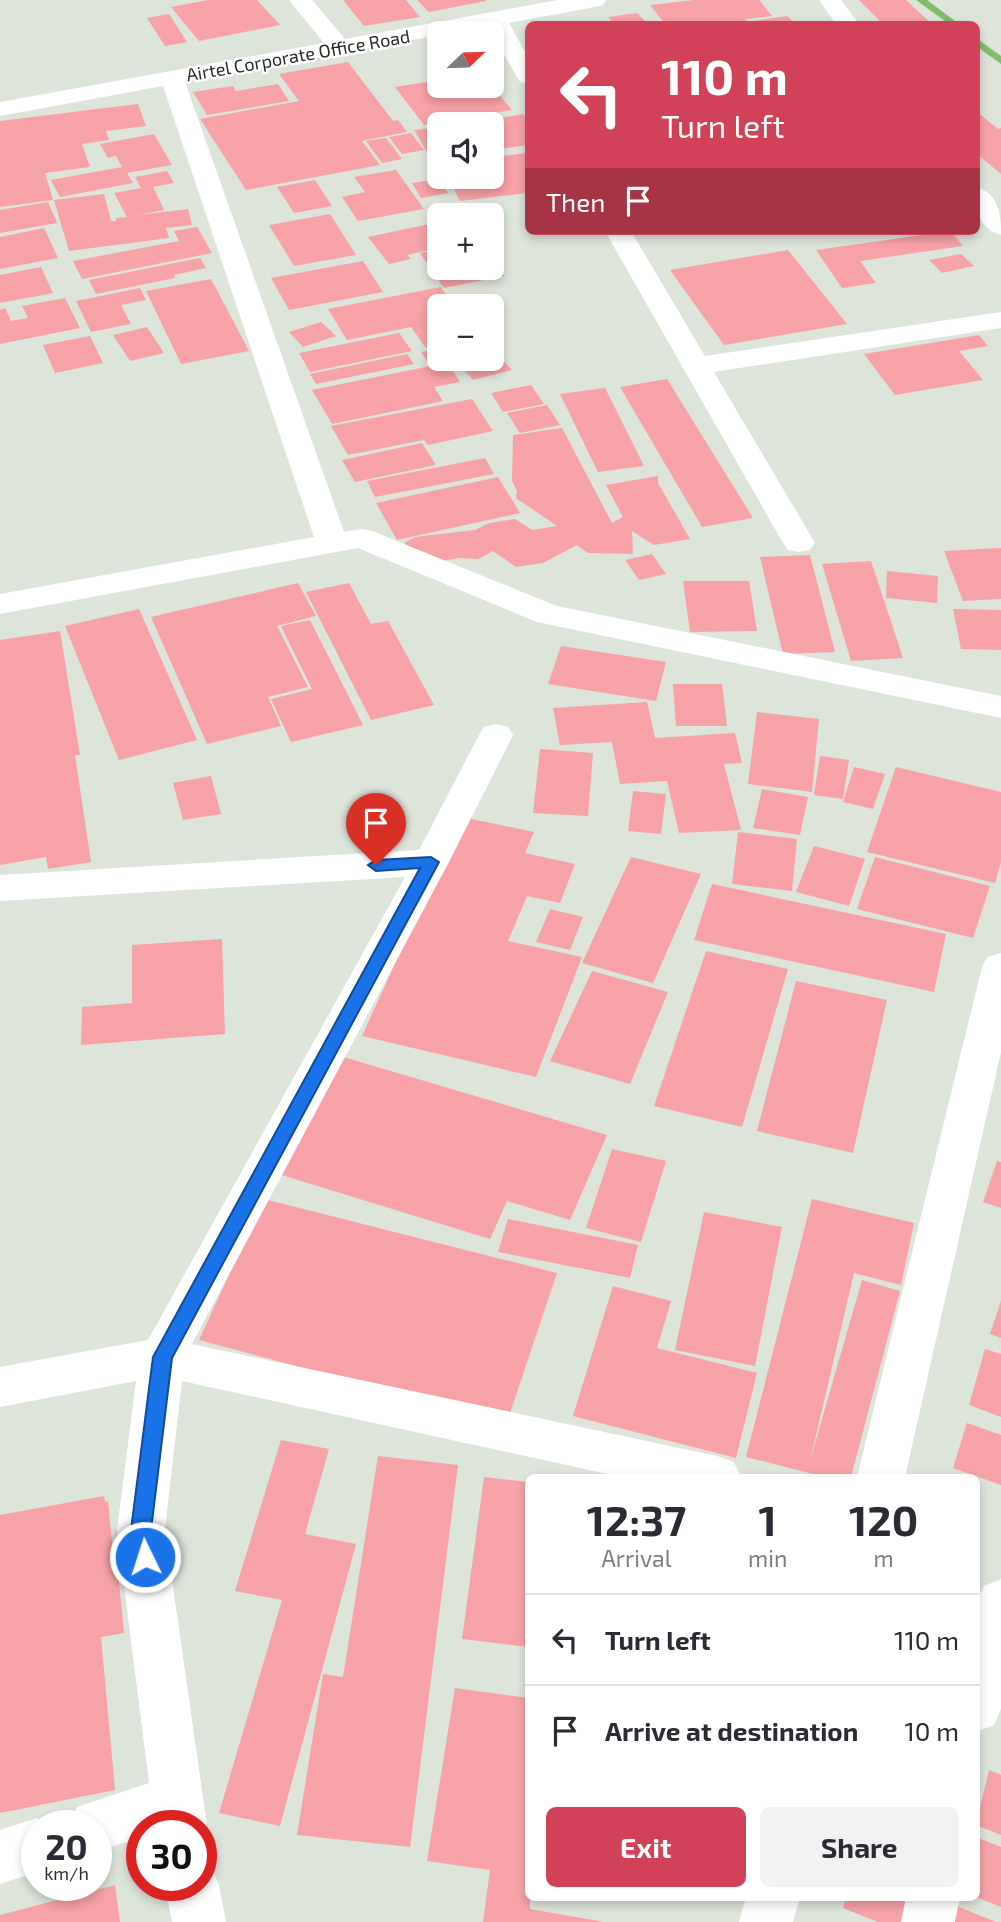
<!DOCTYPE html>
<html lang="en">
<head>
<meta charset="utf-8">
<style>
  body { margin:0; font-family:"Exo 2",sans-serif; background:#f2f2f3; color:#2b2b33; height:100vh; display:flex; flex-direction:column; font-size:26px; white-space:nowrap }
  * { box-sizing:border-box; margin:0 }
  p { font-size:23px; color:#7c7c81 }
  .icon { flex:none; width:38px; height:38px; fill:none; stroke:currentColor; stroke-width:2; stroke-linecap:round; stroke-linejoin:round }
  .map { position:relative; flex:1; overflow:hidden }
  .panel { position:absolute; left:525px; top:1474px; width:455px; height:427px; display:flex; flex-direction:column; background:#fff; border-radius:10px; box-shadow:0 4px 10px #0003 }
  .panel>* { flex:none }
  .banner { position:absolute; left:525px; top:21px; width:455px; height:214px; border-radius:10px; box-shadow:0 4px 10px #0003; background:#d14157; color:#fff; overflow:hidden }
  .needle { width:46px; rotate:67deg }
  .fabs { position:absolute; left:427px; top:21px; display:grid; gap:14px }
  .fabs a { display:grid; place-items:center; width:77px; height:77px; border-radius:10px; background:#fff; box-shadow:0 4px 10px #0003; font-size:35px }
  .speed { position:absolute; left:21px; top:1810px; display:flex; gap:14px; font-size:35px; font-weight:700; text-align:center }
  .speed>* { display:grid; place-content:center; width:91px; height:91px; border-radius:50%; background:#fff; box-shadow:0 4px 10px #0003; line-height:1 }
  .speed small { font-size:18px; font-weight:400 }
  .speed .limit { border:10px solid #d22; background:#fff; color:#111 }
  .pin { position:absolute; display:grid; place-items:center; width:60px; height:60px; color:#fff; margin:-72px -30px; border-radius:50% 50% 50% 0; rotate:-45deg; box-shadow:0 0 7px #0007 }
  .pin .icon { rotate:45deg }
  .me { position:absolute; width:77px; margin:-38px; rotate:356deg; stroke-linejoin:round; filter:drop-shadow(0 0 5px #0008) }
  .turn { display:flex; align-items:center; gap:24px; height:147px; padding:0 21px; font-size:32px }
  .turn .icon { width:91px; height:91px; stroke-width:2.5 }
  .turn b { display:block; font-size:49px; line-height:60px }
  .then { display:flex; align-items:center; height:66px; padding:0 21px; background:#0003; gap:14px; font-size:26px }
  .eta { display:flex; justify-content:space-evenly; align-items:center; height:119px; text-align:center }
  .eta b { font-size:42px; font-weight:700; line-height:49px }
  .button { display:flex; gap:14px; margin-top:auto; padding:14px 21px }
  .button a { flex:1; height:80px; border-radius:10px; background:#d14157; color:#fff; font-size:28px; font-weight:700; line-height:80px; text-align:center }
  .button a+a { background:#f2f2f3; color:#2b2b33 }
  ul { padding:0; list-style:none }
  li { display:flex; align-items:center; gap:21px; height:91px; padding:0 21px; border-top:2px solid #e1e1e2 }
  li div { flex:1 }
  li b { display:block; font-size:26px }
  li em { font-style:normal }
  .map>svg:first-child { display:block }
</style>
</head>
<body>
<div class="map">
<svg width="1001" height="1922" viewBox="0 0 1001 1922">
  <rect width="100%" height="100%" fill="#dde4da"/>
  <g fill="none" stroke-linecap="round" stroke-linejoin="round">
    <!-- stream -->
    <g fill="#83bd6c" fill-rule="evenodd">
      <polygon points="916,0 927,0 959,24 949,24"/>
      <polygon points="976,38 1001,56 1001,64 976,46"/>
    </g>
  </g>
  <!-- building -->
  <g fill="#f7a2a7">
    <polygon points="208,0 257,0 280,25 199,41 171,7"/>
    <polygon points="343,0 406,0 420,17 364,26"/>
    <polygon points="417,0 486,0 486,1 429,12"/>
    <polygon points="694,0 759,0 772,16 745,19 750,24 665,24 650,5"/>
    <polygon points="859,0 906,0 932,24 883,24"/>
    <polygon points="637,13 648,24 614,24 608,17"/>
    <polygon points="169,14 187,42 165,46 147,18"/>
    <polygon points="787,16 796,24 758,24 754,21"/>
    <polygon points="348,62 393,121 398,120 407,132 362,141 380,165 246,190 200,119 299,101 279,74"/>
    <polygon points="439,80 439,86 492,86 512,110 424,125 395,87"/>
    <polygon points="278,84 289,101 207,115 193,92 233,86 236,91"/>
    <polygon points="138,104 146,126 106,131 109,140 82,144 90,167 45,173 53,200 0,207 0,121"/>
    <polygon points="976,111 998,129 1001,128 1001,174 976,153"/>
    <polygon points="523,114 528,122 528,145 492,150 492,124 467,124"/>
    <polygon points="439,127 439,158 431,159 414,130"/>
    <polygon points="411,133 424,150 402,154 389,137"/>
    <polygon points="154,134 172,165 127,173 133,183 60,197 51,180 122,167 116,156 108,158 100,144"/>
    <polygon points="386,138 402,159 382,163 366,141"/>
    <polygon points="528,153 528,193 460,201 448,177 492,177 492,157"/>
    <polygon points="396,170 424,209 358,221 342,197 365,192 354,177"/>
    <polygon points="167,171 174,183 153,187 164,210 138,215 188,209 192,225 166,228 169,238 69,251 54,200 104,194 111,221 116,221 116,218 127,217 114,193 141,188 135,177"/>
    <polygon points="438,179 448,193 421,198 412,183"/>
    <polygon points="315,180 332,206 294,213 277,187"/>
    <polygon points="48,202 57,223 0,233 0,210"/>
    <polygon points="330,214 356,255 294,266 269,225"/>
    <polygon points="439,222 439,248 407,255 411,259 389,264 368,237"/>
    <polygon points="197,227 212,253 82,279 73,261 179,241 174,231"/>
    <polygon points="44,228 58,258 0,269 0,237"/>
    <polygon points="951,231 963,246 860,261 876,283 842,288 816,250"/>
    <polygon points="439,250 439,268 492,268 492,260 504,276 444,288 420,253"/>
    <polygon points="788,250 847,324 724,345 670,270"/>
    <polygon points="961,254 974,266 942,273 929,260"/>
    <polygon points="200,258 206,268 174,275 175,278 96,294 89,280"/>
    <polygon points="363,261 383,292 289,310 271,278"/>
    <polygon points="41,267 53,293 0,303 0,275"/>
    <polygon points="211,279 249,351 181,364 146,291"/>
    <polygon points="441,287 454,306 439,306 439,345 426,348 411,327 347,340 328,309"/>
    <polygon points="140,288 146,300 121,305 131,324 91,332 76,301"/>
    <polygon points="65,298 80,328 0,344 0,310 5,308 11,321 28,318 22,306"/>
    <polygon points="321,322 336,336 303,347 289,332"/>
    <polygon points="147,327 164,353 130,361 113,335"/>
    <polygon points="399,333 412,351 310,372 299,353"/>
    <polygon points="979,335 988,346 959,351 983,380 895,395 864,354"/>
    <polygon points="90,336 103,363 55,373 43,345"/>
    <polygon points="439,349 439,359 455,360 434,365 448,363 460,382 434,387 443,401 332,424 312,390 430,366 421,352"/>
    <polygon points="407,354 414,364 316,384 310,374"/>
    <polygon points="498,355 512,370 473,380 459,364 492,359 492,356"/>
    <polygon points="667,379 753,518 702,527 620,387"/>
    <polygon points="531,385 544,404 503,412 491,393"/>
    <polygon points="605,388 644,466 598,472 560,394"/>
    <polygon points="472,399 493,431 428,445 424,440 348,455 331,426"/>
    <polygon points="547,405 560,425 520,433 507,413"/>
    <polygon points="562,428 612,523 623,517 606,485 658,476 658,483 690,539 654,545 632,531 633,554 588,553 577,545 543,563 516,567 493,551 478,559 458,558 431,563 404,543 415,537 475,530 489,523 515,519 532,530 557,526 516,498 517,491 512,481 513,435"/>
    <polygon points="422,443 436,465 355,482 342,460"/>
    <polygon points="485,458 494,474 375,497 367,481"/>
    <polygon points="498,477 520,513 397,540 376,503"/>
    <polygon points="1001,548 1001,599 963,601 944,551"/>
    <polygon points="652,554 666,574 639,580 625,560"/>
    <polygon points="810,555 835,652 783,654 760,557"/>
    <polygon points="871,561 903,658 851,661 822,564"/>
    <polygon points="887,571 938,576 937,603 886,598"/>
    <polygon points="683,581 749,581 757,631 690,632"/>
    <polygon points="298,583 316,616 277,626 308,687 268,697 281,726 207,744 151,617"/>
    <polygon points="349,583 371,624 388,621 434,705 371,720 306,592"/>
    <polygon points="139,609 197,740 119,760 65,626"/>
    <polygon points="953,609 1001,610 1001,650 961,649"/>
    <polygon points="310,620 363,725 291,742 271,699 312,689 281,626"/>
    <polygon points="60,631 80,755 75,755 91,862 48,869 46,857 0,865 0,640"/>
    <polygon points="561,646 666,662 656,701 548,684"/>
    <polygon points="673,684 722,684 727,726 676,726"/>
    <polygon points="647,702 655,738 735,733 742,763 724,764 741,830 679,833 667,781 620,784 612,742 560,745 553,708"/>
    <polygon points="757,712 819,719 812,792 748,784"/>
    <polygon points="540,749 593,753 588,816 533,813"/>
    <polygon points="820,756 849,760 843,799 814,795"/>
    <polygon points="854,767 885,774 873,809 843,802"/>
    <polygon points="896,767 1001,792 1001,862 995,883 867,852"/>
    <polygon points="211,776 221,814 183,820 173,783"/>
    <polygon points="762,789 808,797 800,835 753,828"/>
    <polygon points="633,791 666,794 661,834 628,831"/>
    <polygon points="462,817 534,832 525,853 575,864 560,903 527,896 508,941 582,957 536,1077 362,1036"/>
    <polygon points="738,832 797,839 792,891 732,884"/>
    <polygon points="814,846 865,859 849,906 796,892"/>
    <polygon points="631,857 701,874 653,983 582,963"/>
    <polygon points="875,857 990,886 973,938 857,909"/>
    <polygon points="712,884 946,934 934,992 694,940"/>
    <polygon points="550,909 583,917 570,950 536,942"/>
    <polygon points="222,939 225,1034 81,1045 82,1007 132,1003 132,945"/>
    <polygon points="706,951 788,969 742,1127 654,1106"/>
    <polygon points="592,971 668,992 630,1084 550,1061"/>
    <polygon points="796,981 887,1000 853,1153 757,1131"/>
    <polygon points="340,1056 607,1135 570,1220 507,1201 490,1239 275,1173"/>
    <polygon points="612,1149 666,1161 641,1242 586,1228"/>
    <polygon points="997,1161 1001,1162 1001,1208 983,1202"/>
    <polygon points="264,1199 557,1273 507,1422 199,1340"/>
    <polygon points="812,1199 914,1223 901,1285 854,1273 810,1461 862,1280 900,1291 851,1477 825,1477 746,1457"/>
    <polygon points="704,1212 782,1227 755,1366 675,1350"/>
    <polygon points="508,1219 638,1245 630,1278 498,1252"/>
    <polygon points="613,1286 671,1301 657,1348 757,1373 736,1458 573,1416"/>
    <polygon points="1001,1301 1001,1338 990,1334"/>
    <polygon points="985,1349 1001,1354 1001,1417 969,1405"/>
    <polygon points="967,1423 1001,1435 1001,1485 953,1468"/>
    <polygon points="281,1440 329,1449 305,1534 356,1544 280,1826 219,1813 282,1600 235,1591"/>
    <polygon points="378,1456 458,1465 410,1847 297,1835 323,1674 343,1677"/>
    <polygon points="484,1477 528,1482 528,1647 462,1639"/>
    <polygon points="104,1496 105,1502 108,1501 114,1562 117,1562 124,1633 101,1637 115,1790 0,1813 0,1515"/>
    <polygon points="455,1688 528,1698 530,1909 604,1922 483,1922 490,1870 427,1861"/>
    <polygon points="989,1770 1001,1775 1001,1835 976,1825"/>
    <polygon points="976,1837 1001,1847 1001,1907 976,1897"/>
    <polygon points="115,1885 120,1922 0,1922 0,1915"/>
    <polygon points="846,1897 910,1897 903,1922 878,1922 843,1908"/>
    <polygon points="954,1905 996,1922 949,1922"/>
  </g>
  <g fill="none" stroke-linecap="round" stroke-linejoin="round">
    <!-- street -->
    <g fill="#fff" fill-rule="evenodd">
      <polygon points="289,0 312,0 345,39 558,0 606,0 603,5 595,7 509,23 528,57 528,84 520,82 488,27 439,33 439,35 185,82 344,532 361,529 372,531 557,606 1001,696 1001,718 537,622 358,548 0,614 0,594 314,537 163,86 0,116 0,102 324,43"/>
      <polygon points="605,231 631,231 705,356 1001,312 1001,328 714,372 815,543 810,550 799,552 788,550 783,543"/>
      <polygon points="496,724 508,727 513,735 449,862 192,1344 717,1456 734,1462 741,1477 621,1477 182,1381 165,1530 207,1825 201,1840 201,1825 142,1825 142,1837 96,1852 96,1825 70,1825 77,1807 149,1783 117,1530 136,1381 0,1407 0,1367 148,1340 405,877 0,901 0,875 419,850 479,735 484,727"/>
      <polygon points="1001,953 1001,1052 905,1477 857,1477 982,967 987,957"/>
      <polygon points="1001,1579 1001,1709 994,1725 976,1732 976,1602 984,1586"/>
      <polygon points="37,1818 53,1825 37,1825 37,1872 0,1884 0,1830"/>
      <polygon points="201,1862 211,1866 219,1885 226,1922 172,1922 165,1885 201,1885"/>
      <polygon points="746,1897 800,1897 793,1922 739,1922"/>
      <polygon points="906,1897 960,1897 955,1922 901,1922"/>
    </g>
    <!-- secondary -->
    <g fill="#fff" fill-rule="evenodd">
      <polygon points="819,0 841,0 859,24 836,24"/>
      <path d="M976,187c23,6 25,28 25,48 -23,-6 -25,-27 -25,-48z"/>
    </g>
  </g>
  <!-- route -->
  <polygon fill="#1a73e8" stroke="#114b97" stroke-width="2" points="431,857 439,862 172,1358 151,1530 155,1557 152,1563 145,1566 138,1563 131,1530 153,1357 420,868 376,871 368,865 376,860"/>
  <g text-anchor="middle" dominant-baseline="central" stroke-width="5" stroke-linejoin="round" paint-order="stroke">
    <!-- far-street labels -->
    <g font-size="18" fill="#292c28" stroke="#fff">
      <text transform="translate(298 55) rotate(-10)">Airtel Corporate Office Road</text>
    </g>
  </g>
</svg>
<div class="fabs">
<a><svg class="needle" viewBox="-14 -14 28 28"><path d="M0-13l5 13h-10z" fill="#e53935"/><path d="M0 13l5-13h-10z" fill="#7c7c81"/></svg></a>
<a><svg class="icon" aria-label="sound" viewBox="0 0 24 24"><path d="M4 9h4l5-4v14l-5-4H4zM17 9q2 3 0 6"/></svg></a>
<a>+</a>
<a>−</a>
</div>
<div class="speed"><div>20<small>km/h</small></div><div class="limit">30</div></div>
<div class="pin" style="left:376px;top:865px;background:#d93025"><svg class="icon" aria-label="arrive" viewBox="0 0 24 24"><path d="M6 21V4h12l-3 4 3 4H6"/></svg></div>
<svg class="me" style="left:145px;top:1557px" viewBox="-20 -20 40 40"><circle r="17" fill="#1a73e8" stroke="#fff" stroke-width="3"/><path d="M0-11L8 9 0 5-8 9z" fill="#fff"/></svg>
<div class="banner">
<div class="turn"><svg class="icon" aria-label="left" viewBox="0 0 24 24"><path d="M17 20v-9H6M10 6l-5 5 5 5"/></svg><div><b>110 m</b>Turn left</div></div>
<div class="then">Then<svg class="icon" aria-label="arrive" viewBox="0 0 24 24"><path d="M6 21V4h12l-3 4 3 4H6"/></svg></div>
</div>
<section class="panel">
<div class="eta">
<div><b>12:37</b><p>Arrival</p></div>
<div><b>1</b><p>min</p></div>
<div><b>120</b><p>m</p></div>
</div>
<ul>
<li><svg class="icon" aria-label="left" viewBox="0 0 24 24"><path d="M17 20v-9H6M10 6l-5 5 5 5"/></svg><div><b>Turn left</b></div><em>110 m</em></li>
<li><svg class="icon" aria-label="arrive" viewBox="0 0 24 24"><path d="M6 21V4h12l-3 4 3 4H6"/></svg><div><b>Arrive at destination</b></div><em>10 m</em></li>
</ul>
<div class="button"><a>Exit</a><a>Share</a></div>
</section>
</div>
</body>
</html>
